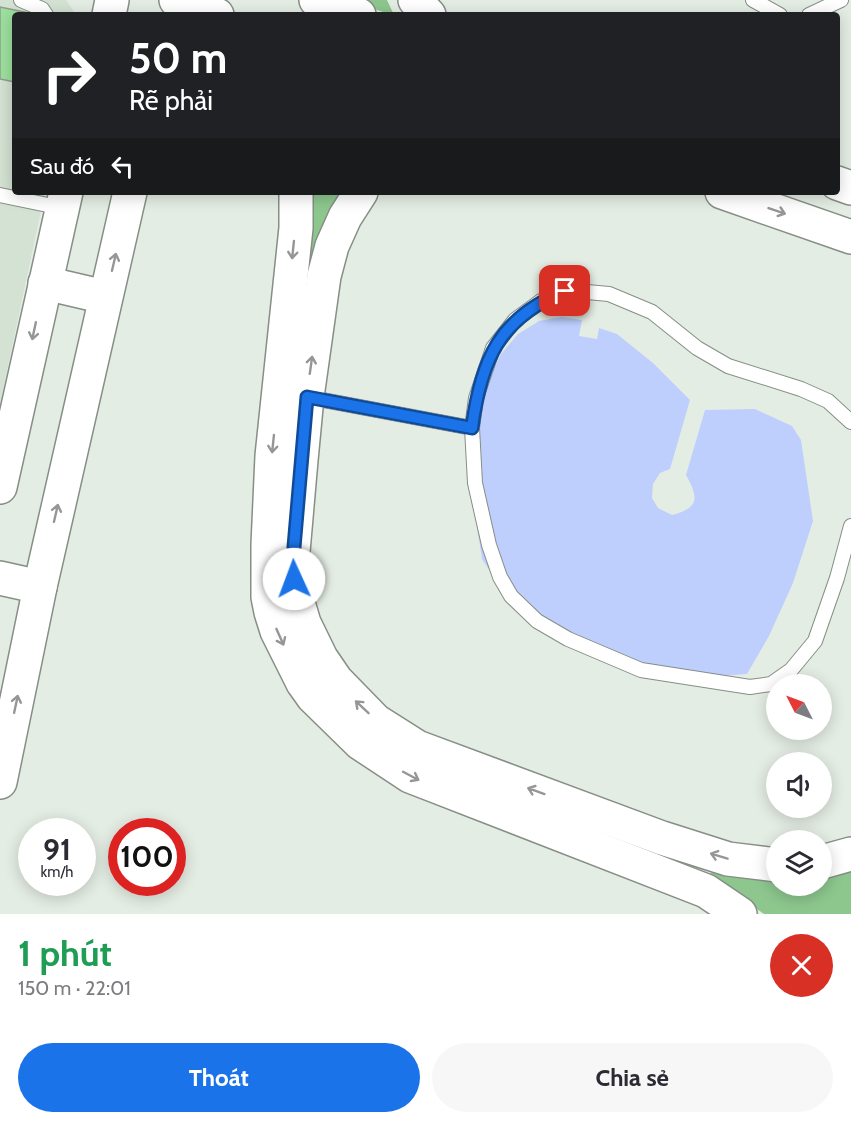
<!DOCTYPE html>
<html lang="vi">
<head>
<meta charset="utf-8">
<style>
  body { margin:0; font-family:Cabin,sans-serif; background:#f7f7f7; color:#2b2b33; height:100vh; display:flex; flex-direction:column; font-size:22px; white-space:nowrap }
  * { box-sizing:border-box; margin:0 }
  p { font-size:20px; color:#7c7c81 }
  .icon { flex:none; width:33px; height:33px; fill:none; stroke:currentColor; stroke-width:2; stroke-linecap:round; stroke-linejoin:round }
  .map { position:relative; height:914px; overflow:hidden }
  .sheet { display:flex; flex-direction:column; background:#fff; flex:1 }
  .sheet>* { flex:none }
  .hud { position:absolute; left:12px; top:12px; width:828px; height:183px; border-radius:6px; box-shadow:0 3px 15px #0003; background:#202124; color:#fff; overflow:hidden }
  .needle { width:39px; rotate:312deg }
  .buttons { position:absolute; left:766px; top:674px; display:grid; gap:12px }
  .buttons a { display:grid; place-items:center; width:66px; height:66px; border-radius:50%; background:#fff; box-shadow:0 3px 15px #0003; font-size:30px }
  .speed { position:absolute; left:18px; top:818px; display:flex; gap:12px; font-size:30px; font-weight:700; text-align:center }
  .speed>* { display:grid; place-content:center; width:78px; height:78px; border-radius:50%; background:#fff; box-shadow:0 3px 15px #0003; line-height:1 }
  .speed small { font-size:15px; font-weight:400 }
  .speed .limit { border:9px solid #d22; background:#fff; color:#111 }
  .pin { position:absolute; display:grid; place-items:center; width:51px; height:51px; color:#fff; margin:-26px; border-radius:12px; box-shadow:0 3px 9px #0006 }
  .me { position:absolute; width:66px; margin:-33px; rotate:358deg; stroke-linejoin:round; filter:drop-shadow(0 0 4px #0008) }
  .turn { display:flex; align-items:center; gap:21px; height:126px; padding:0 18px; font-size:27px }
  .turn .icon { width:78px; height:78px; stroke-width:2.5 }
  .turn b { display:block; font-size:42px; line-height:51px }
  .then { display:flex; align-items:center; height:57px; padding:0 18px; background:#0003; gap:12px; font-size:22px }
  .round { display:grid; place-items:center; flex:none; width:63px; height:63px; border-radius:32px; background:#f7f7f7 }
  .overview { display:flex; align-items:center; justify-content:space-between; height:102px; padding:0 18px }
  h1 { font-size:36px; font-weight:700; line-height:45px; color:#1e9e55 }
  .button { display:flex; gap:12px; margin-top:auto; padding:12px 18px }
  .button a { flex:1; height:69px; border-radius:36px; background:#1a73e8; color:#fff; font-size:24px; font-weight:700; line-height:69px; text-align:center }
  .button a+a { background:#f7f7f7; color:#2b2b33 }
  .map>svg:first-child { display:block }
</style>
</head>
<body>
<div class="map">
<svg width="851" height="914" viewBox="0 0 851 914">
  <rect width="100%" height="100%" fill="#e4ede4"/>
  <!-- built -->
  <polygon fill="#d3e2d3" points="0,0 66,0 76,15 15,15 15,192 45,192 0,403"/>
  <!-- green -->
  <g fill="#8dc78e">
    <polygon points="348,0 387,0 394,15 392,15"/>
    <polygon points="311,192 340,192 324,230 305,285"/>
    <polygon points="851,864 851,914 764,914 709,875 712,872 777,876 777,885 822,885 822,872"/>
  </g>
  <!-- water -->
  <path fill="#becffe" d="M562,317l20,3 -3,16 18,3 2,-11 18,6 36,29 37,37 -20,69 -10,4 -7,11 -1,14 6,10 14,7c27,-7 27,-17 14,-40l19,-65 50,-1 37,17 9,14 12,81 -20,62 -24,53 -22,38 -40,3 -65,-10 -73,-31 -57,-31 -30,-46 -12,-78 8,-57 10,-44 13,-26 17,-20 21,-13z"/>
  <!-- building -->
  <polygon fill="#9ce09d" stroke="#939b93" stroke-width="1.5" points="0,7 34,14 15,15 15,82 0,79"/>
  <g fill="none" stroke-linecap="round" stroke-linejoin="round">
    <defs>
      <g id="lane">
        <polyline points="21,0 42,9 46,15"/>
        <polyline points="753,0 780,15"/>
        <polyline points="809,15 841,0"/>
        <polyline points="0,195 62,208"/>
        <polyline points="307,397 472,428"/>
        <polyline points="851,422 828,401 801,389 728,366 697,348 652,312 609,294 565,290 541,301 515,320 493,348 476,398 472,428 475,483 489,545 500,577 511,596 537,621 568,639 641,670 750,687 771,684 791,670 815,641 837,578 851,526"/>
      </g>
      <g id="secondary">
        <polyline points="109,15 112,0"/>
        <polyline points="45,283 105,297"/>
        <polyline points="0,487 66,192"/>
        <polyline points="0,578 40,587"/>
        <polyline points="0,782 40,587 130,192"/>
      </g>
      <g id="primary">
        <polyline points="176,0 217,15"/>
        <polyline points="316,0 359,15"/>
        <polyline points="837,183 851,188"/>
        <polyline points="722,192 851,237"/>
      </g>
      <g id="highway">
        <polyline points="415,0 429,15"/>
        <polyline points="206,11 209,15"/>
        <polyline points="296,192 296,228 272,456 268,545 268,597 271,612 277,631 303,683 313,697 360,743 410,776 706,891 740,914"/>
        <polyline points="361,192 345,217 332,246 324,276 307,397 301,460 292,563 296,596 304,623 321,658 336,680 376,721 417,747 662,838 728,859 777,865"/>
        <polyline points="822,862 851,854"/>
      </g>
    </defs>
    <!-- lane casing -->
    <use href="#lane" stroke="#868e86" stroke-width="16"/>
    <!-- secondary casing -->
    <use href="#secondary" stroke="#868e86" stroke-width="36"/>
    <!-- primary casing -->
    <use href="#primary" stroke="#868e86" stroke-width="36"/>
    <!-- highway casing -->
    <use href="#highway" stroke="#868e86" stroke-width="36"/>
    <!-- lane -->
    <use href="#lane" stroke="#fff" stroke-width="14"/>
    <!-- secondary -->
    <use href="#secondary" stroke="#fff" stroke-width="33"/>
    <!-- primary -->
    <use href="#primary" stroke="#fff" stroke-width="33"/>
    <!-- highway -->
    <use href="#highway" stroke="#fff" stroke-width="33"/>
  </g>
  <!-- one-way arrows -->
  <defs><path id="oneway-shaft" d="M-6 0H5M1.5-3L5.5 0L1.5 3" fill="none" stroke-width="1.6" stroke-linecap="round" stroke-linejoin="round" transform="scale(1.5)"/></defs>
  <g stroke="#959795">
    <use href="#oneway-shaft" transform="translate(777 211) rotate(19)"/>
    <use href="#oneway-shaft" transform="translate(293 250) rotate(96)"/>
    <use href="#oneway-shaft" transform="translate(114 262) rotate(-77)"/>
    <use href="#oneway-shaft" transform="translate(34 331) rotate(102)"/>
    <use href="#oneway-shaft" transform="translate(311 365) rotate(-82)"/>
    <use href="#oneway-shaft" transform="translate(273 444) rotate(96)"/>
    <use href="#oneway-shaft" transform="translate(56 513) rotate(-77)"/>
    <use href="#oneway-shaft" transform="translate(280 637) rotate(66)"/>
    <use href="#oneway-shaft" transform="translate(16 704) rotate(-78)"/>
    <use href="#oneway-shaft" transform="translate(362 707) rotate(-137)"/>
    <use href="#oneway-shaft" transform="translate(411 776) rotate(28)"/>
    <use href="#oneway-shaft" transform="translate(536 791) rotate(-160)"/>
    <use href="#oneway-shaft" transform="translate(719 856) rotate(-163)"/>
  </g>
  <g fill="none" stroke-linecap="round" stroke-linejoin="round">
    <defs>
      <path id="route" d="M294,579v-32l13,-150 165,31c9,-68 27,-110 93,-137"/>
    </defs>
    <!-- route casing -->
    <use href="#route" stroke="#114b97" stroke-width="15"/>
    <!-- route -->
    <use href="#route" stroke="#1a73e8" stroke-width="10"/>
  </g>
</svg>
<div class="buttons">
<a><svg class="needle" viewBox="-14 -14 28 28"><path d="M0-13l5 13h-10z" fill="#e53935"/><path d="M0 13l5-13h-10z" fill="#7c7c81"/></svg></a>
<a><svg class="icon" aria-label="sound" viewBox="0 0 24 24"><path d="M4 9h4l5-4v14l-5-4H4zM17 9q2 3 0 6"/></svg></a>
<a><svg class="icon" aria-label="layers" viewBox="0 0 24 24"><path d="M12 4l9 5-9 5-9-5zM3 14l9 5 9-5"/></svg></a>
</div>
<div class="speed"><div>91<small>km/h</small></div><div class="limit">100</div></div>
<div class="pin" style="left:565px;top:291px;background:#d93025"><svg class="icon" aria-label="arrive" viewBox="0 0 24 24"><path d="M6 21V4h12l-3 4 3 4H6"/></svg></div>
<svg class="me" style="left:294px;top:579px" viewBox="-20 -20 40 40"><circle r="19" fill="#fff"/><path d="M0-13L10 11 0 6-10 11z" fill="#1a73e8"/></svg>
<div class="hud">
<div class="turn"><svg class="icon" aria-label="right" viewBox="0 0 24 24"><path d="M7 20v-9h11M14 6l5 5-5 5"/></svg><div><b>50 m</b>Rẽ phải</div></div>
<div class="then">Sau đó<svg class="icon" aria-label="left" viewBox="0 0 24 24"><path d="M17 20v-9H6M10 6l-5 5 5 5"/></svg></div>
</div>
</div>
<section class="sheet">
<div class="overview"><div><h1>1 phút</h1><p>150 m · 22:01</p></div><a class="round" style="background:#d93025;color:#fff"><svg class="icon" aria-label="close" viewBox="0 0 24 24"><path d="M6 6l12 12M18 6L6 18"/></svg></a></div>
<div class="button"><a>Thoát</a><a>Chia sẻ</a></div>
</section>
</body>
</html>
